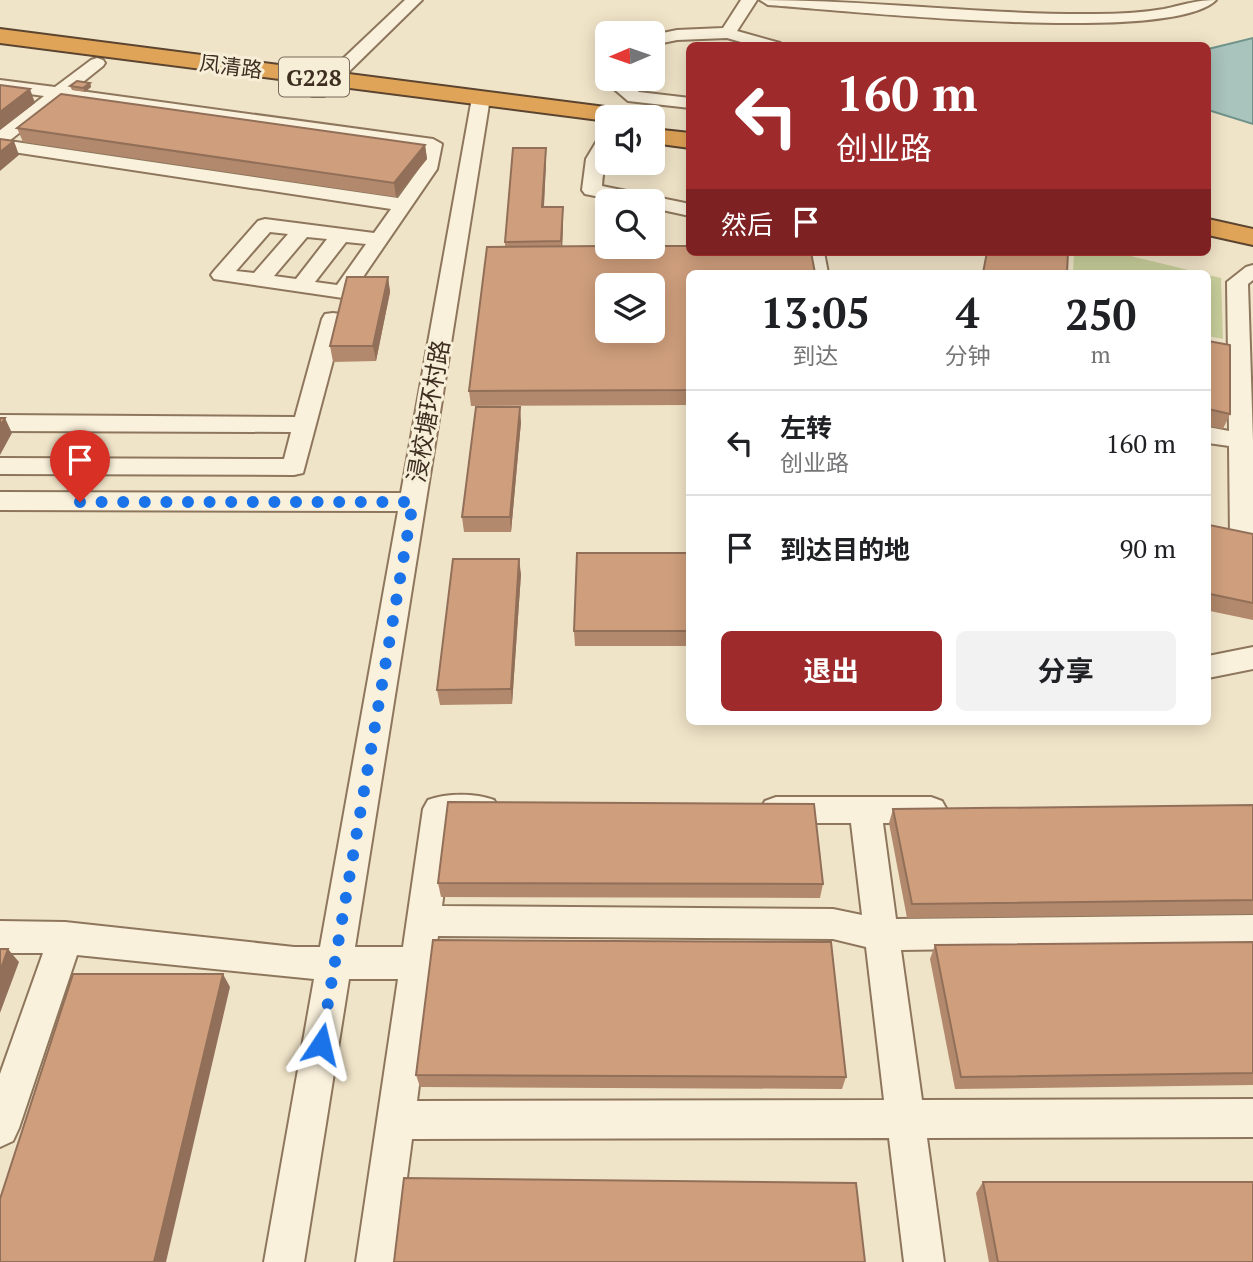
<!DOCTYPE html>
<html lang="zh">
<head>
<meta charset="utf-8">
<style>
  body { margin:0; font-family:"PT Serif","Noto Sans SC",serif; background:#f2f2f2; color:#202124; height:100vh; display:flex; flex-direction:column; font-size:26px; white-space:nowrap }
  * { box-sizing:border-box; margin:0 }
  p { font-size:23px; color:#757577 }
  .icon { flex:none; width:38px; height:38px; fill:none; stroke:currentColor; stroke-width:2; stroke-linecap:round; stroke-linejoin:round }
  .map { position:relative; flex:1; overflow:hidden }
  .side { position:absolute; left:686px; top:270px; width:525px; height:455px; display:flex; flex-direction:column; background:#fff; border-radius:10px; box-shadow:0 4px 18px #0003 }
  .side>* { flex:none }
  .guide { position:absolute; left:686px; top:42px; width:525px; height:214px; border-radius:10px; box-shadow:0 4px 18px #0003; background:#9e2a2b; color:#fff; overflow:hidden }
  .needle { width:46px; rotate:268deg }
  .fabs { position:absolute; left:595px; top:21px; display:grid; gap:14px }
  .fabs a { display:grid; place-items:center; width:70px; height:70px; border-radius:10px; background:#fff; box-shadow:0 4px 18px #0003; font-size:35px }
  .pin { position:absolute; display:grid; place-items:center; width:60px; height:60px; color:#fff; margin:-72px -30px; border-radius:50% 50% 50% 0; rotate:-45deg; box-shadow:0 0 7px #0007 }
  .pin .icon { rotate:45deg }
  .me { position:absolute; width:77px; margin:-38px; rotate:10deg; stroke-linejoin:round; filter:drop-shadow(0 0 5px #0008) }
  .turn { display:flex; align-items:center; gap:24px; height:147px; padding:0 35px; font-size:32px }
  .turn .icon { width:91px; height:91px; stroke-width:2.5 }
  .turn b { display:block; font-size:49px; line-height:60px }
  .then { display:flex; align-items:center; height:66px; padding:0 35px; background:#0003; gap:14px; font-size:26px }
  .eta { display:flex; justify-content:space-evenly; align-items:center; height:119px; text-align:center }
  .eta b { font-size:42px; font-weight:700; line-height:49px }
  .button { display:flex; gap:14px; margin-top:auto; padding:14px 35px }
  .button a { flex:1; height:80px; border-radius:10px; background:#9e2a2b; color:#fff; font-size:28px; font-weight:700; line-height:80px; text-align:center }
  .button a+a { background:#f2f2f2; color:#202124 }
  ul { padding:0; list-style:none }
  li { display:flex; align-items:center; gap:21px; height:105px; padding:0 35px; border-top:2px solid #e0e0e0 }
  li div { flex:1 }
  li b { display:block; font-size:26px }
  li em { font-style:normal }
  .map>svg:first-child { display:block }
</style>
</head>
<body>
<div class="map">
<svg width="1253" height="1262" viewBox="0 0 1253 1262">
  <rect width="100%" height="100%" fill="#f0e4c8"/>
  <!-- green -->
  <g fill="#c9cf9b">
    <polygon points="1074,252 1114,252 1201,273 1073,273"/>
    <polygon points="1208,275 1221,278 1223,339 1208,336"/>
  </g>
  <!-- water -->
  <polygon fill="#a9c4bc" stroke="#6f938a" stroke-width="2" points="1253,38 1253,124 1208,110 1208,49"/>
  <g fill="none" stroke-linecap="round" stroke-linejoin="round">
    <defs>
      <g id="minor">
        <polygon points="405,0 422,0 324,96 312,96 309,92 312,88"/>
        <polygon points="741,0 757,0 737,31 780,43 782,46 755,46 727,38 677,40 653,45 653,35 677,30 723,28"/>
        <path d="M760,0c112,0 223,15 335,14 23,0 46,-1 69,-5 18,-4 33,-9 52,-9 -45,46 -374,10 -448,5z"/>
        <path d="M97,58l6,2 2,3 -2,3 -30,24 360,49 9,5 -5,25 -87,127 -7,2 -129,-19 -3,-4 3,-4 44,-50 7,-2 109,14 17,-24 -391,-59v-20l44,-34 -44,-6v-10l55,7 36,-27zM62,99l361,49 -4,21 -21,29 -389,-57zM270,232l18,2 -34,39 -18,-2zM307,237l20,2 -31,40 -22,-3zM346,242l20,2 -29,41 -22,-3z"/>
        <polygon points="607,75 607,79 623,79 639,92 690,98 690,108 628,101 607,83 605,79"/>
        <path d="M481,93l9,5 -135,849h48l20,-138 5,-9c19,-7 47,-7 66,0l5,9 -5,9 -11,4h-30l-11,84 391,3 29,6 -11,-92h-75l-11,-4 -5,-9 5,-9 11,-4h155l11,4 5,9 -5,9 -11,4h-48l13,96 357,-4v30l-352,5 21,150 331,-1v38l-326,1 17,124h-40l-15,-124 -477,1 -16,123h-40l42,-283h-49l-45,283h-40l50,-283 -237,-24 -58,173 -6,13 -13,6v-73l43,-121h-43v-32l65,1 229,25h26l78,-436 -398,-1v-18l401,1 71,-395zM438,936l395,3 33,8 18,153 -467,1z"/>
        <path d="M607,133c1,18 -4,35 -5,53l88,18v12l-37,-8v-7h-33l-35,-7 -3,-4 4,-31 15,-25z"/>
        <polygon points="804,252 824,252 828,273 808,273"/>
        <polygon points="1253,265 1253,280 1248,284 1253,441 1253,550 1234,545 1230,539 1229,446 1208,443 1208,427 1229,431 1227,282 1246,267"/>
        <polygon points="333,313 341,314 344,319 303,473 294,475 0,474 0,458 284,459 291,432 0,431 0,415 295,417 322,319 325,314"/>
        <polygon points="1253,647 1253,669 1208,678 1208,656"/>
      </g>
      <g id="highway">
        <polygon points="0,29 629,110 638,112 641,117 607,117 607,121 0,43"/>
        <polygon points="653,129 690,133 690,148 653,143"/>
        <polygon points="1208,219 1253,229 1253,245 1208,235"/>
      </g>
    </defs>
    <!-- minor casing -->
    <use href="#minor" stroke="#8d765c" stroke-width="4"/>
    <!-- highway casing -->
    <use href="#highway" stroke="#5b4430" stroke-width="4"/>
    <!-- minor -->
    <use href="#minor" fill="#faf1dc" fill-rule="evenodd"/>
    <!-- highway -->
    <use href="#highway" fill="#e0a458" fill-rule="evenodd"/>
  </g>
  <!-- wall -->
  <g fill="#b2896c">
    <polygon points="90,83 91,87 85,92 72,90 70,86"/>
    <polygon points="17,128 425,145 427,159 396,197 23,142"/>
    <polygon points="546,162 544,207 563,221 562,246 690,273 690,405 471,406 469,391 505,246 505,242"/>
    <polygon points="388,277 390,292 376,361 333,362 330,346"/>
    <polygon points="1208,341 1230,414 1223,429 1208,426"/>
    <polygon points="521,422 511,532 464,532 462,517"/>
    <polygon points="1208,428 1209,525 1253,534 1253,620 1210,611 1210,639 1208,643"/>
    <polygon points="690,553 690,646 575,646 574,631"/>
    <polygon points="521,574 512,704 440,705 437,690"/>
    <polygon points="1253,805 1253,914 907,918 889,823 893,809"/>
    <polygon points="438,883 823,884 820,898 441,897"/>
    <polygon points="1253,942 1253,1085 955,1089 930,959 935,945"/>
    <polygon points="416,1075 846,1077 842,1089 420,1087"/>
    <polygon points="983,1182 1253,1262 989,1262 976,1193"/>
  </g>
  <!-- shaded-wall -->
  <g fill="#916f58">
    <polygon points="90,83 91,87 85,92 83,88"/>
    <polygon points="30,89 35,103 0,130 0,112"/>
    <polygon points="14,141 19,155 0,171 0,152"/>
    <polygon points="425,145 427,159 396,197 394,183"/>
    <polygon points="546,148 546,162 543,222 542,207"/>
    <polygon points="563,207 563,221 562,256 561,241"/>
    <polygon points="388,277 390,292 376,361 373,346"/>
    <polygon points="520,407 521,422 511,532 510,517"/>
    <polygon points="5,418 12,433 0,455 0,426"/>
    <polygon points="519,559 521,574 512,704 511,689"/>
    <polygon points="8,949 19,962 0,1013 0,971"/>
    <polygon points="223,974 230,987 166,1262 154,1262"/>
  </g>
  <!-- building -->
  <g fill="#cf9f7d" stroke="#916f58" stroke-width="2" fill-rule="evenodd">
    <polygon points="77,81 90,83 83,88 70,86"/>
    <polygon points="0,85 30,89 0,112"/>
    <polygon points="61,94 425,145 394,183 17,128"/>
    <polygon points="0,139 14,141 0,152"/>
    <polygon points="513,148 546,148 542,207 563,207 561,241 505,242"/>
    <path d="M607,246h83v6h121l4,21h-125v117l-221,1 18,-144zM607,285h46v46h-46z"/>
    <polygon points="987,252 1068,252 1067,273 983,273"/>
    <polygon points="347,277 388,277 373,346 330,346"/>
    <polygon points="1208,341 1230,345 1230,414 1208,409"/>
    <polygon points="476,407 520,407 510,517 462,517"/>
    <polygon points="0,418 5,418 0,426"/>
    <polygon points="1208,428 1209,428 1209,525 1253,534 1253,603 1210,594 1210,639 1208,638"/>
    <polygon points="577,553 690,553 690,631 574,631"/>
    <polygon points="453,559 519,559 511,689 437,690"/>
    <polygon points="448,802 814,804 823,884 438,883"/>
    <polygon points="1253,805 1253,900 912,904 893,809"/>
    <polygon points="433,940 831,942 846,1077 416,1075"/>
    <polygon points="1253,942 1253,1073 961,1077 935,945"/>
    <polygon points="0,949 8,949 0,971"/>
    <polygon points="73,974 223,974 154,1262 0,1262 0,1199"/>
    <polygon points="404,1178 856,1183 865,1262 394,1262"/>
    <polygon points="983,1182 1253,1182 1253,1262 998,1262"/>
  </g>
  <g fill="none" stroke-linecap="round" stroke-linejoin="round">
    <!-- route -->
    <polyline stroke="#1a73e8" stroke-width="12" stroke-dasharray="0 21.6" points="80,502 413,502 321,1044"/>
  </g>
  <g text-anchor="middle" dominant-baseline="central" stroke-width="6" stroke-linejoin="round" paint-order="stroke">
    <!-- far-street labels -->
    <g font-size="21" fill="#3d2e20" stroke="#f7eed8">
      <text transform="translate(231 66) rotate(7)">凤清路</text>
    </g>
    <!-- shield labels -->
    <rect fill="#f7eed8" stroke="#756857" stroke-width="2" x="279" y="57.5" width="70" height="39" rx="5"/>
    <g font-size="23" font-weight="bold" fill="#3d2e20">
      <text x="314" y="77">G228</text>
    </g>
    <!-- street labels -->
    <g font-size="24" fill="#3d2e20" stroke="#f7eed8">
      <text transform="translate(428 411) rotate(-80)">浸校塘环村路</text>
    </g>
  </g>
</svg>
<div class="fabs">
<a><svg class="needle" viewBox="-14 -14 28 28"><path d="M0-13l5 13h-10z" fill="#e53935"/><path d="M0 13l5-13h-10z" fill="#757577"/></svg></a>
<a><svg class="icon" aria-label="sound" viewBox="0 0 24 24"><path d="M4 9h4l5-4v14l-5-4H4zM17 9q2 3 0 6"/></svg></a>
<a><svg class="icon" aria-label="search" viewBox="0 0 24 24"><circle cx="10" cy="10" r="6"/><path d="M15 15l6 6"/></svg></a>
<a><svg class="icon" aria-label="layers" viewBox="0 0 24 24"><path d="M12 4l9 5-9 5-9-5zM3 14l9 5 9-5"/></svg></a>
</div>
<div class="pin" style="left:80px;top:502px;background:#d93025"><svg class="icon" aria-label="arrive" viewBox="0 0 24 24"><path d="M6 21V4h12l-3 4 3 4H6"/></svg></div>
<svg class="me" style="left:321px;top:1044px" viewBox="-20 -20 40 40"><path d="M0-17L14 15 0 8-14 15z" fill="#1a73e8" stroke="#fff" stroke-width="4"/></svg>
<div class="guide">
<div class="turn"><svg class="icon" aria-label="left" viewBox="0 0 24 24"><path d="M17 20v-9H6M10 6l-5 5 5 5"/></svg><div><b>160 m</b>创业路</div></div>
<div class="then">然后<svg class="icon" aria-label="arrive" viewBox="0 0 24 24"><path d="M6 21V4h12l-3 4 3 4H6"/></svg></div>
</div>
<section class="side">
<div class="eta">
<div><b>13:05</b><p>到达</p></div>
<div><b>4</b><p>分钟</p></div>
<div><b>250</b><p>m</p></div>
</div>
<ul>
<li><svg class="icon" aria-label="left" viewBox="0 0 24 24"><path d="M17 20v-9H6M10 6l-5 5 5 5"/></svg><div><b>左转</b><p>创业路</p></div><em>160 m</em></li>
<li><svg class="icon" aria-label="arrive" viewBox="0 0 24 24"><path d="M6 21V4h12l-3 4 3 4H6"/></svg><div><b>到达目的地</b></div><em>90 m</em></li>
</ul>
<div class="button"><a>退出</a><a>分享</a></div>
</section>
</div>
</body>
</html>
